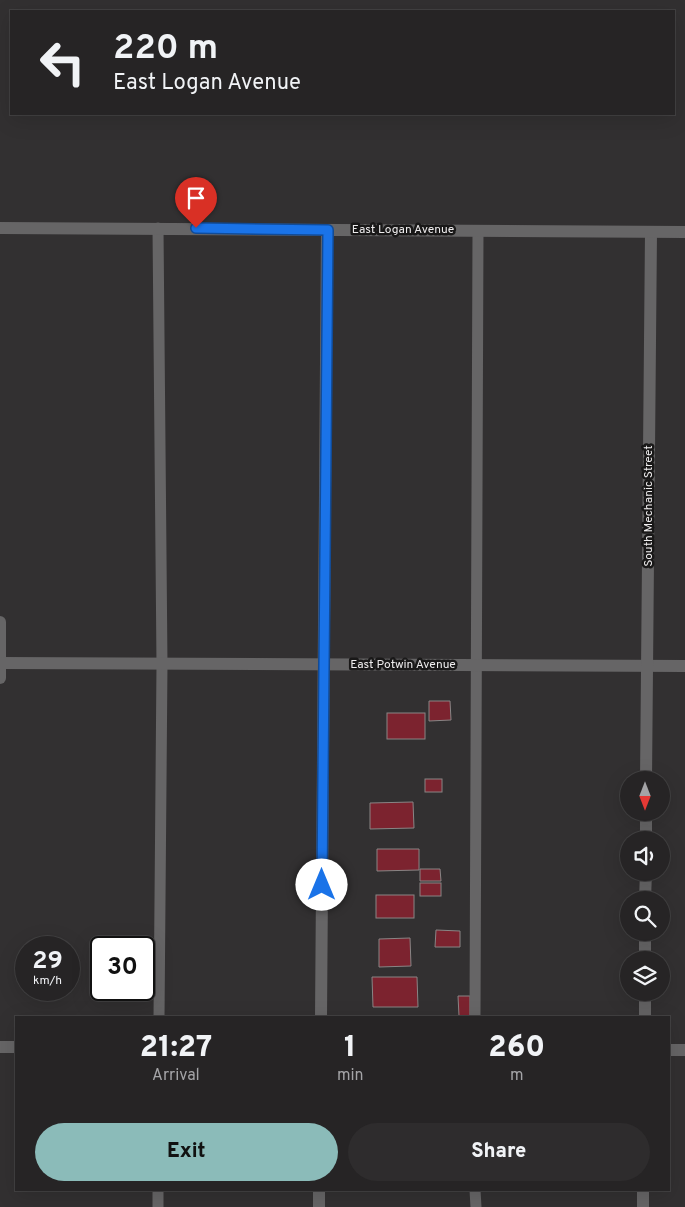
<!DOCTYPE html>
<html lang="en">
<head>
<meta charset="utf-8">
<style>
  body { margin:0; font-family:Overpass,sans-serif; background:#2e2c2d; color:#f1f3f6; height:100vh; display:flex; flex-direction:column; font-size:19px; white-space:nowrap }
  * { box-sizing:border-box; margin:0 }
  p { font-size:16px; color:#a4a4a7 }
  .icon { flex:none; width:28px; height:28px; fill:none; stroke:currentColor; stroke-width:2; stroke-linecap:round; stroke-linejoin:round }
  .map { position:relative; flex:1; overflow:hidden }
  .side { position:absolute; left:15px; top:1016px; width:655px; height:175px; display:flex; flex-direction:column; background:#262425; border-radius:0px; box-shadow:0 5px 20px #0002,0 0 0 1px #424142 }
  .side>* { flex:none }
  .guide { position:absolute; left:10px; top:10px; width:665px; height:105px; border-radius:0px; box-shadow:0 5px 20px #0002,0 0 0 1px #424142; background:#262425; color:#f1f3f6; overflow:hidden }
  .needle { width:32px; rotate:180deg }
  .tools { position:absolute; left:620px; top:771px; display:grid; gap:10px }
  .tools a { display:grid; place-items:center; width:50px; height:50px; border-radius:50%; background:#262425; box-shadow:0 5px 20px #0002,0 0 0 1px #424142; font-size:25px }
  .speed { position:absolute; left:15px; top:936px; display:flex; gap:10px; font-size:25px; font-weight:700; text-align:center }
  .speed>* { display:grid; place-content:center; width:65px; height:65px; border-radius:50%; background:#262425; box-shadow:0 5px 20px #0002,0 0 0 1px #424142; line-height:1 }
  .speed small { font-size:12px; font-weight:400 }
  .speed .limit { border:2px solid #111; border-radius:8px; background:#fff; color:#111 }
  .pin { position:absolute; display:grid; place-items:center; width:42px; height:42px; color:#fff; margin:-51px -21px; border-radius:50% 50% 50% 0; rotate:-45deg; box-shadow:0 0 5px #0007 }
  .pin .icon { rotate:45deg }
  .me { position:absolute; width:55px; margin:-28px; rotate:0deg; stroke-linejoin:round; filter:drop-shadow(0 0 4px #0008) }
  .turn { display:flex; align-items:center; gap:18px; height:105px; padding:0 20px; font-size:22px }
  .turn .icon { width:65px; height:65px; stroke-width:2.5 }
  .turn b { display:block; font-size:35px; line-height:42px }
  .eta { display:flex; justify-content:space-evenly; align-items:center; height:85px; text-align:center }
  .eta b { font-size:30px; font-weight:800; line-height:35px }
  .button { display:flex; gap:10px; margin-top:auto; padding:10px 20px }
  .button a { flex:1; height:58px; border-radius:30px; background:#8bbbb9; color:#111; font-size:20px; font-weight:800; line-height:58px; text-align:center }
  .button a+a { background:#2e2c2d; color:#f1f3f6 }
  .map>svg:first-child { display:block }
</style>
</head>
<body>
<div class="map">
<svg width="685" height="1207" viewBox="0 0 685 1207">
  <rect width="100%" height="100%" fill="#323031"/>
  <!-- building -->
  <g fill="#7c232f" stroke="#898585">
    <polygon points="429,701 450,701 451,720 429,721"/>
    <rect x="387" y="713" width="38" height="26"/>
    <rect x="425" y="779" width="17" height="13"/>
    <polygon points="413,802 414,828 370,829 370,803"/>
    <polygon points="377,849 419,849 419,870 377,871"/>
    <polygon points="420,869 440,869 441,881 420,881"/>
    <rect x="420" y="883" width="21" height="13"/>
    <rect x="376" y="895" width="38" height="23"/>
    <polygon points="436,930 460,931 460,947 435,947"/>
    <polygon points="410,938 411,966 379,967 379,939"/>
    <polygon points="372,977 417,977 418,1007 373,1007"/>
    <polygon points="458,996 470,996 470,1016 459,1016"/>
  </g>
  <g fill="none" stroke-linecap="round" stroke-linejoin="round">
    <!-- service -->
    <g stroke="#666566" stroke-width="11">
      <polyline points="158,228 162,664 159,1018"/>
      <polyline points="475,1018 478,231"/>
      <polyline points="475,1190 476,1207"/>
      <polyline points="158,1207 158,1190"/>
    </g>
    <!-- minor -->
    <g stroke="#666566" stroke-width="12">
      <polyline points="0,622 0,678"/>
      <polyline points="0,663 685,666"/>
      <polyline points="646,780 651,232"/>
      <polyline points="646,840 646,812"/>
      <polyline points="645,900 646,872"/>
      <polyline points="645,960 645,932"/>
      <polyline points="321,1018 327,230"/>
      <polyline points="645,1018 645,992"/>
      <polyline points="0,1047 16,1047"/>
      <polyline points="669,1050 685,1050"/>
      <polyline points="319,1207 319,1190"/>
      <polyline points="643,1207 643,1190"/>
    </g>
    <!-- tertiary -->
    <polyline stroke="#666566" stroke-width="12" points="0,228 685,232"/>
  </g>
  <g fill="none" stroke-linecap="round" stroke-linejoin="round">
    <defs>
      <polyline id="route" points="196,228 328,230 322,885"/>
    </defs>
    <!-- route casing -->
    <use href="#route" stroke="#114b97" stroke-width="12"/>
    <!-- route -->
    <use href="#route" stroke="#1a73e8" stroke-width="9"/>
  </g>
  <g text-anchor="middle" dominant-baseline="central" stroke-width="5" stroke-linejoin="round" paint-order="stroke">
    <!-- street labels -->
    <g font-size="12" fill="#eeeced" stroke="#191818">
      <text x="403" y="230">East Logan Avenue</text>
      <text transform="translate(649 506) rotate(-90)">South Mechanic Street</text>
      <text x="403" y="665">East Potwin Avenue</text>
    </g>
  </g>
</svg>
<div class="tools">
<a><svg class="needle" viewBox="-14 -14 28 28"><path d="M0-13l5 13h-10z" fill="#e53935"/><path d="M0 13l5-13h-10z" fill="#a4a4a7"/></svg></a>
<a><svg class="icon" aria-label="sound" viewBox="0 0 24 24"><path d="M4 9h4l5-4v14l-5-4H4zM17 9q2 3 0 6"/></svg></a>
<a><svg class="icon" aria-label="search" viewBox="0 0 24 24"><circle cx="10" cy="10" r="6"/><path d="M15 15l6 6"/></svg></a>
<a><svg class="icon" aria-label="layers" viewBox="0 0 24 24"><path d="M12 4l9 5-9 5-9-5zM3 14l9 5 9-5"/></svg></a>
</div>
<div class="speed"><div>29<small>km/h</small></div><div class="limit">30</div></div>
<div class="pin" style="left:196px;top:228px;background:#d93025"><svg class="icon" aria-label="arrive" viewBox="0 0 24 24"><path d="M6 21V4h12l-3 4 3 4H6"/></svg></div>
<svg class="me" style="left:322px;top:885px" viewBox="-20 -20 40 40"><circle r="19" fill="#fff"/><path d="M0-13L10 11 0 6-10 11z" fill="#1a73e8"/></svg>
<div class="guide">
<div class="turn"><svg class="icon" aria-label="left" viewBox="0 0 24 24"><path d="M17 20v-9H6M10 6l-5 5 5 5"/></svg><div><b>220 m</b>East Logan Avenue</div></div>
</div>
<section class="side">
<div class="eta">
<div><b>21:27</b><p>Arrival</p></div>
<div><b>1</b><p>min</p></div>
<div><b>260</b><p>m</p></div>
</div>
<div class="button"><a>Exit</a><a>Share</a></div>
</section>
</div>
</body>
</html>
